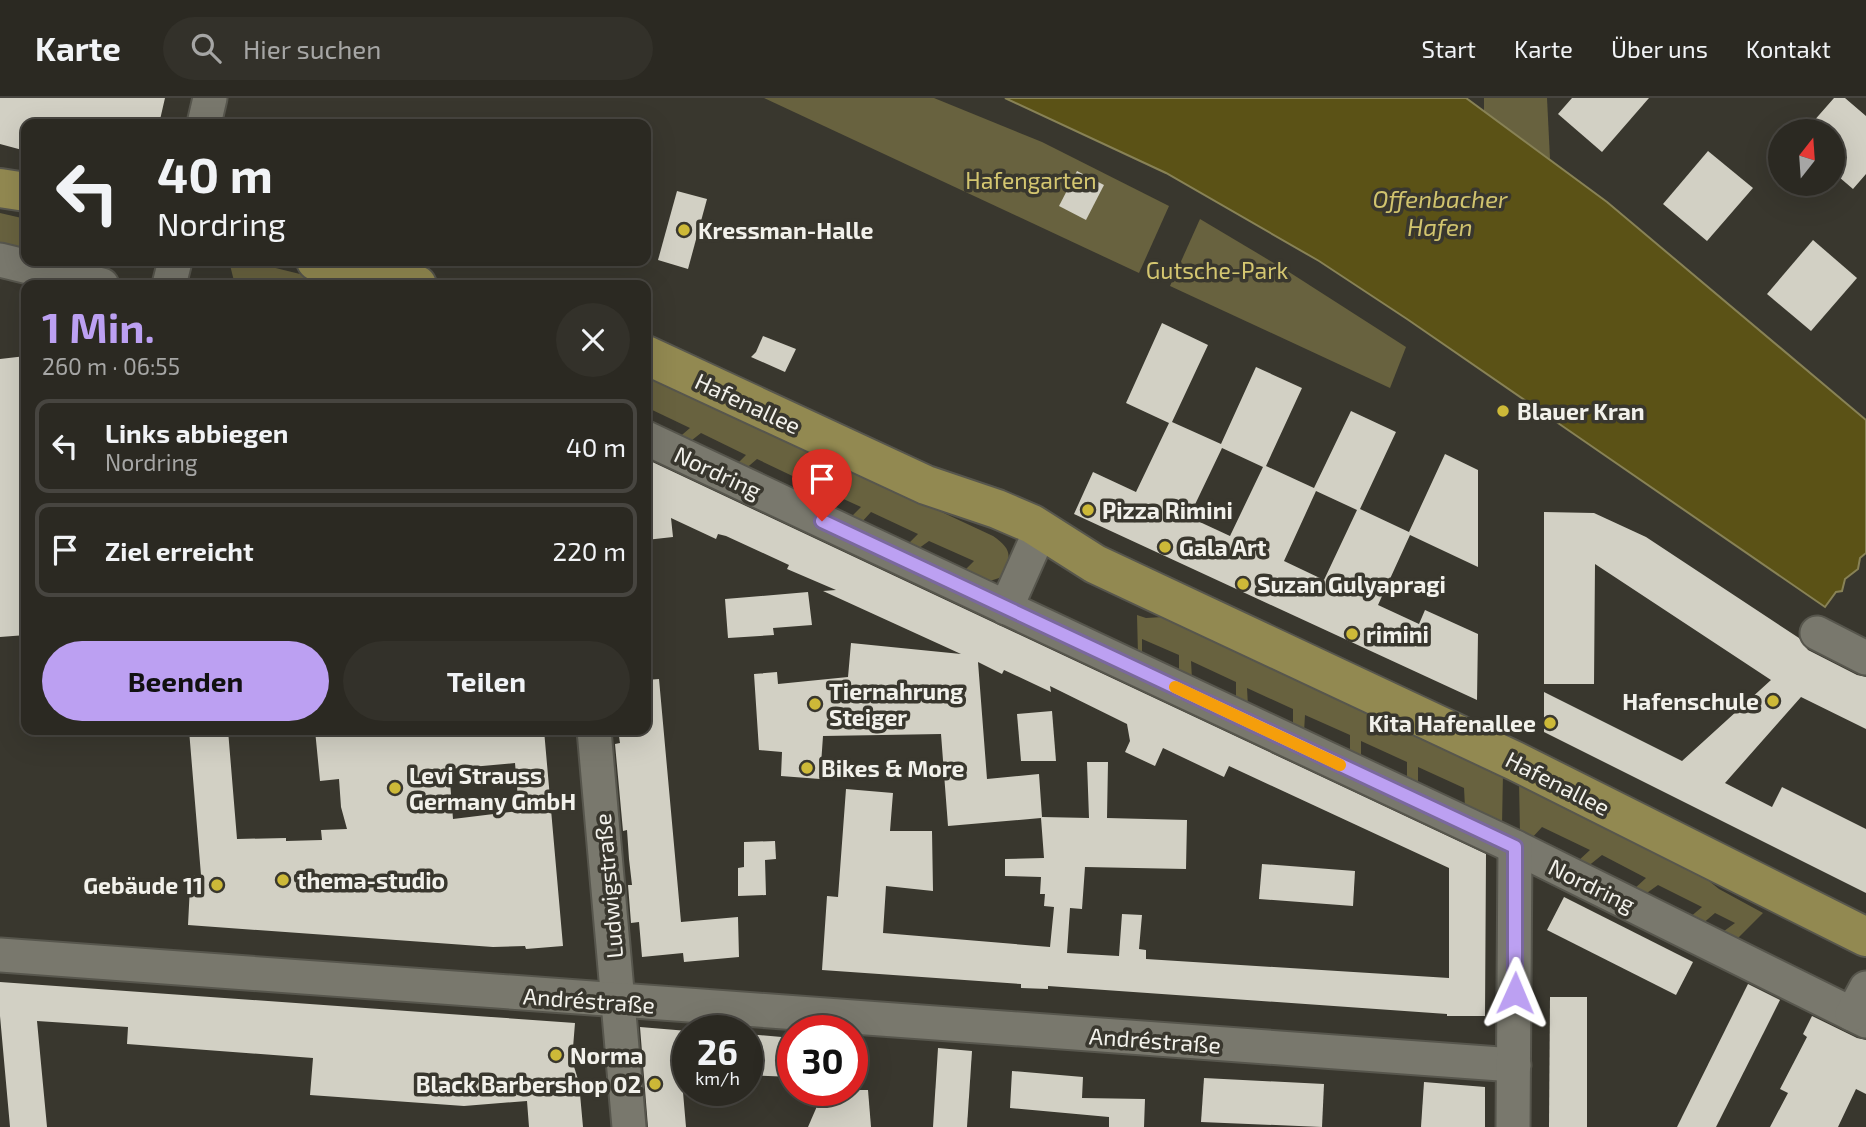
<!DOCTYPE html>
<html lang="de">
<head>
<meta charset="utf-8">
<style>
  body { margin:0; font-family:"Exo 2",sans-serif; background:#33312a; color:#f1f3f6; height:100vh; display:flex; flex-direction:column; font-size:26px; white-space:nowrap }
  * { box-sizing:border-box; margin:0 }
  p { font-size:23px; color:#a6a6a5 }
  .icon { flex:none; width:38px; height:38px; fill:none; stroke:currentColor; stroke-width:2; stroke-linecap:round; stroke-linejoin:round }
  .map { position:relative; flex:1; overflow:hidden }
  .sheet { position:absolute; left:21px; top:182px; width:630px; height:455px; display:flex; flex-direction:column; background:#2b2922; border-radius:14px; box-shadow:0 7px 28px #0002,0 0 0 2px #474540 }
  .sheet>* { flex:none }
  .banner { position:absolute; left:21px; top:21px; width:630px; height:147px; border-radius:14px; box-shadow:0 7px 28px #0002,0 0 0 2px #474540; background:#2b2922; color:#f1f3f6; overflow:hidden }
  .needle { width:46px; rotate:17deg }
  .controls { position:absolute; left:1768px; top:21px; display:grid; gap:14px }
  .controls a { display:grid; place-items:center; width:77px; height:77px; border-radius:50%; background:#2b2922; box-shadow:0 7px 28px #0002,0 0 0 2px #474540; font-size:35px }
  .speed { position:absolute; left:672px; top:917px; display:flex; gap:14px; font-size:35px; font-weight:700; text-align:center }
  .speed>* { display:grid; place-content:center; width:91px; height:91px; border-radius:50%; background:#2b2922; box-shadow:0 7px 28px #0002,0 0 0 2px #474540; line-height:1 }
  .speed small { font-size:18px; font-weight:400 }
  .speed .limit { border:10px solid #d22; background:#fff; color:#111 }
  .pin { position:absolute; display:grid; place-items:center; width:60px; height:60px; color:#fff; margin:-72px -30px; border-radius:50% 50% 50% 0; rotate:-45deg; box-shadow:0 0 7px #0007 }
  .pin .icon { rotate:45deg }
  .me { position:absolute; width:77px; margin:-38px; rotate:1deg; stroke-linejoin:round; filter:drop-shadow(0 0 5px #0008) }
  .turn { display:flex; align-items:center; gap:24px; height:147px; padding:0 21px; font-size:32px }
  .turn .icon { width:91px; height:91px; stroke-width:2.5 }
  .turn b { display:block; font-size:49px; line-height:60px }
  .round { display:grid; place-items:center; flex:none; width:74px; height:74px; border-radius:37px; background:#33312a }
  .overview { display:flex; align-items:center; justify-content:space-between; height:119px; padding:0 21px }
  h1 { font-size:42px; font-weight:700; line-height:52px; color:#bca0f2 }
  .button { display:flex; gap:14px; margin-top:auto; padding:14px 21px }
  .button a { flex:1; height:80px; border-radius:42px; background:#bca0f2; color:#111; font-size:28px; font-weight:700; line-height:80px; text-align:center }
  .button a+a { background:#33312a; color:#f1f3f6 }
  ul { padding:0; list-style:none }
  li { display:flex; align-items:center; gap:21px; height:94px; margin:0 14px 10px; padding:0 7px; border:4px solid #474540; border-radius:14px }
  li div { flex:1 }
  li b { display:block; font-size:26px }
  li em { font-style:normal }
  header { display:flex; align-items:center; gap:42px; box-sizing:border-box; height:98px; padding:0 35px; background:#2b2922; border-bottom:2px solid #474540 }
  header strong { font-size:33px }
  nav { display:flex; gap:38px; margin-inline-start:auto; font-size:24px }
  .search { width:490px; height:63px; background:#33312a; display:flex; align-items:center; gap:18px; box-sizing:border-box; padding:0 24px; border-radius:38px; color:#a6a6a5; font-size:26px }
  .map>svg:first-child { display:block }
</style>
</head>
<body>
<header>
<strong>Karte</strong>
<div class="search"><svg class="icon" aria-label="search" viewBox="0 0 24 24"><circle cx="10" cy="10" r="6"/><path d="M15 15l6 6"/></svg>Hier suchen</div>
<nav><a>Start</a><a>Karte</a><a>Über uns</a><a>Kontakt</a></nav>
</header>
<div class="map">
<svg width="1866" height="1029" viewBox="0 0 1866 1029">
  <rect width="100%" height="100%" fill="#39372e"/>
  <!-- green -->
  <g fill="#68623f">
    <polygon points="764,0 934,0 1042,44 1169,108 1139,175"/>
    <polygon points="1484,0 1547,0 1550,61 1484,13"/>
    <polygon points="0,115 26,121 26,156 0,150"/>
    <polygon points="1200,121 1289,174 1406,249 1390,290 1170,188"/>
    <polygon points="229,163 247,163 345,187 235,187"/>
    <path d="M646,276l347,162c20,14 18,20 9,41l-18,6 -22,-10 12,-12 -45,-20 -14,10 -9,-5 12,-12 -47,-22 -11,12 -11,-5 12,-12 -46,-21 -13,11 -11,-5 12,-11 -46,-22 -14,12 -9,-4 12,-12 -45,-22 -14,11 -11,-4 14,-12 -44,-21z"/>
    <polygon points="1137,517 1146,520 1163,519 1503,675 1502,727 1465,709 1464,690 1418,669 1418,687 1407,682 1407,664 1361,643 1361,662 1350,656 1350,637 1305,617 1304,634 1293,629 1293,611 1247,590 1248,608 1236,603 1236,584 1191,563 1192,581 1179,575 1179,557 1142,541 1142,559 1138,557"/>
    <polygon points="1519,683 1689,767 1719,791 1763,815 1735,843 1720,836 1735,825 1715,815 1701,827 1689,820 1702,809 1658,787 1644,797 1633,792 1646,780 1602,757 1587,769 1577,764 1590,752 1542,729 1531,741 1520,736"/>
  </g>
  <!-- water -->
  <polygon fill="#5b5216" stroke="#888256" stroke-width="2" points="1005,0 1466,0 1607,104 1866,322 1866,455 1860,460 1858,471 1845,481 1842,493 1836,494 1825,509 1407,221 1319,163 1166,75"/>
  <!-- building -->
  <g fill="#d2d0c4" fill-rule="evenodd">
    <polygon points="0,0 165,0 159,26 26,26 26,53 0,46"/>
    <polygon points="1572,0 1649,0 1602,54 1558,16"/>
    <polygon points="1834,0 1845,0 1866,18 1866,76 1853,91 1832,73 1832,33 1805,33"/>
    <polygon points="1708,53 1753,90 1707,143 1663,106"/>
    <polygon points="1077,73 1104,87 1086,122 1059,108"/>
    <polygon points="677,93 707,101 688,171 658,162"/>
    <polygon points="1813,142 1857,180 1811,233 1767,196"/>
    <path d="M1162,225l46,22 -36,77 49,22 35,-77 46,21 -36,78 48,22 37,-77 45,21 -36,77 49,23 36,-78 33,16v97l-68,-32 -32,70 41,19 6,-14 53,24 -1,66 -403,-186 19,-42 43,20 33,-69 -43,-20zM1222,350l41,19 -33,69 -41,-19zM1316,393l41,19 -33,70 -40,-19z"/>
    <polygon points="763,238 796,251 785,274 751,259 756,254"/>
    <polygon points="26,258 26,537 0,539 0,261"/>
    <path d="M646,361l840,395 -1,162h-38v-2l-399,-28v3l-27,-1v-4l-199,-14 5,-74 11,1 8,-108 47,4 -3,38h42l1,60 -47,-5 -3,47 167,14 4,-40 -10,-1 1,-12h-5l1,-17 -36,-1v-17l39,-1 -3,-40 -93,8 -7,-92 -118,2 -3,43 -39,-3 1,-24 -23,-2 -5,-76 23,-2 1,12 70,-7 3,-34 110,11 -138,-63 13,-1 -49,-21 2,-4 -63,-29 -8,-2 -2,5 -45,-21 2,19 -27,3zM978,564l24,12 2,-4 47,22 -1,-6 77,38 3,17 -5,11 30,14 8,-18 61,29 5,-11 220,102v110l-303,-19v-9l-7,-1 3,-34 -20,-1 -3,42 -52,-3 3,-45 12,1 3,-42 101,2 1,-49 -80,-2 1,-56h-21l2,56 -47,-1 -3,-43 -52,5z"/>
    <polygon points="1544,414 1594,415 1646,439 1799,540 1808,552 1857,577 1866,579 1866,631 1801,599 1725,685 1772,709 1782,689 1866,731 1866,795 1544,634 1544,594 1682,663 1771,582 1595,466 1594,586 1544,586"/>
    <polygon points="808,494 812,527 773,530 774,537 728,540 725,501"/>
    <polygon points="659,581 681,824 738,819 739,859 684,864 683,855 642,859 639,824 631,825 628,787 632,787 629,761 627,732 623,733 615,646 620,645 618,632 646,632 646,582"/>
    <polygon points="1052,613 1056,663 1021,663 1017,616"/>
    <path d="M189,632h39l9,109 49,-1v3l36,-1 -1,-10 26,-1 -6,-22 -2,-28 -19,2 -5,-51h229l19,216 -37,3 -1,-3 -32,1 -305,-22 2,-39 4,1 -1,-11 8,-1zM515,665l4,48 -66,8 -4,-50z"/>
    <polygon points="775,743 776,761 765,762 766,797 738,798 738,770 744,769 744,744"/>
    <polygon points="1262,766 1355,773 1353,808 1259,801"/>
    <polygon points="1564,799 1693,864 1676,897 1547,832"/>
    <polygon points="0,884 575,925 572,962 579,985 583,1029 529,1029 527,1003 464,1008 310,997 313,960 127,946 128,929 37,923 47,1029 10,1029 0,918"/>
    <polygon points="1748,886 1780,902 1766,930 1716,1029 1677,1029"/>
    <polygon points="1550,899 1587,899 1587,1029 1549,1029"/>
    <polygon points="1812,918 1857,940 1866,942 1866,996 1856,991 1838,1029 1770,1029 1788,995 1780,991 1807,939 1803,936"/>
    <polygon points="640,929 688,933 688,971 681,971 686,1029 648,1029"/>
    <polygon points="747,936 793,940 793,979 747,977"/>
    <polygon points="938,950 972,953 967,1029 933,1029"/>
    <polygon points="1012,973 1083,979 1082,1000 1145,1001 1144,1029 1109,1029 1109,1019 1010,1010"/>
    <polygon points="1204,980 1324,986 1322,1029 1201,1024"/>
    <polygon points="1424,984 1485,989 1485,1029 1421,1029"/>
    <polygon points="824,992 868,992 871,1029 808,1029"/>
  </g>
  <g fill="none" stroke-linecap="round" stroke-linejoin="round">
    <defs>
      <g id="minor">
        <polyline points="204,26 210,0"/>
        <polyline points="0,162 102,187"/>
        <polyline points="169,187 175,163"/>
        <polyline points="646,340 1515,749 1866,923"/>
        <polyline points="1006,510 1033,449"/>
        <polyline points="1817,535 1866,560"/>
        <polyline points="594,632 629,1029"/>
        <polyline points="0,857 1514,967"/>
        <polyline points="1852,916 1866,890"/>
        <polyline points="1513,1029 1515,749"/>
      </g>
      <g id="major">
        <polyline points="0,90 26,94"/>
        <polyline points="316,163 417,187"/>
        <polyline points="646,257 926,387 997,411 1032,426 1095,466 1515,663 1866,839"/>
      </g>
    </defs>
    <!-- minor casing -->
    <use href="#minor" stroke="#57564d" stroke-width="37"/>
    <!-- major casing -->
    <use href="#major" stroke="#57564d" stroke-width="42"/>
    <!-- minor -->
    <use href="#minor" stroke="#79786d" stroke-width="33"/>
    <!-- major -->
    <use href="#major" stroke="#928951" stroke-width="38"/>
  </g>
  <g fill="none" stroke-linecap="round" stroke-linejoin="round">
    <defs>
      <polyline id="route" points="822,423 1515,749 1515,895"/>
    </defs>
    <!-- route casing -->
    <use href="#route" stroke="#7a689d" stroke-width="18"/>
    <!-- route -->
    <use href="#route" stroke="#bca0f2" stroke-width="12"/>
    <!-- slow -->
    <polyline stroke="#f59e0b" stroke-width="12" points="1175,589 1340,667"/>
  </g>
  <!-- markers -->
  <g fill="#cdb938" stroke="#39372e" stroke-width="2.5">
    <circle cx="684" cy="132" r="7"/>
    <circle cx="1503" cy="313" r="7"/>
    <circle cx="1088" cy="412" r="7"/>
    <circle cx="1165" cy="449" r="7"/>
    <circle cx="1243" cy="486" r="7"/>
    <circle cx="1352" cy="536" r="7"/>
    <circle cx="1773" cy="603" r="7"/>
    <circle cx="815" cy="606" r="7"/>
    <circle cx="1550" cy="625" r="7"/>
    <circle cx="807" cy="670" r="7"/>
    <circle cx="395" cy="690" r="7"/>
    <circle cx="283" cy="782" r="7"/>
    <circle cx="217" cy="787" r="7"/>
    <circle cx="556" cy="957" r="7"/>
    <circle cx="655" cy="986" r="7"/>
  </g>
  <g text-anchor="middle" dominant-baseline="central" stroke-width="7" stroke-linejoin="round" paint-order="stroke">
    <!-- park labels -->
    <g font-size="23" fill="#d4c670" stroke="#39372e">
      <text x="1031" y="82">Hafengarten</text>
      <text x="1217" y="172">Gutsche-Park</text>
    </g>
    <!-- poi labels -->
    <g font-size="23" font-weight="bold" fill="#f2f1eb" stroke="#39372e" text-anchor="start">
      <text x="698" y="132">Kressman-Halle</text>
      <text x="1517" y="313">Blauer Kran</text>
      <text x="1102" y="412">Pizza Rimini</text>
      <text x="1179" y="449">Gala Art</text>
      <text x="1257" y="486">Suzan Gulyapragi</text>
      <text x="1366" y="536">rimini</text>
      <text x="829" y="593">Tiernahrung<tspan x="829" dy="26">Steiger</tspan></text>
      <text x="1759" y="603" text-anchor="end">Hafenschule</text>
      <text x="1536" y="625" text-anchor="end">Kita Hafenallee</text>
      <text x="821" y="670">Bikes &amp; More</text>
      <text x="409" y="677">Levi Strauss<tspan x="409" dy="26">Germany GmbH</tspan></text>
      <text x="297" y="782">thema-studio</text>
      <text x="203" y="787" text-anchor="end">Gebäude 11</text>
      <text x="570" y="957">Norma</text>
      <text x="641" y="986" text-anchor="end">Black Barbershop 02</text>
    </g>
    <!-- street labels -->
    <g font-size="23" fill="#f2f1eb" stroke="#39372e">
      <text transform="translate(748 305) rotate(25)">Hafenallee</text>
      <text transform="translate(718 374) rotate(25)">Nordring</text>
      <text transform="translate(1558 685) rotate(27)">Hafenallee</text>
      <text transform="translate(1592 787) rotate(26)">Nordring</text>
      <text transform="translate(608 788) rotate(-95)">Ludwigstraße</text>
      <text transform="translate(589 902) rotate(4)">Andréstraße</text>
      <text transform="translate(1155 942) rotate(4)">Andréstraße</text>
    </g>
    <!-- water labels -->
    <g font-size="24" font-style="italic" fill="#d1c46e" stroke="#39372e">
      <text x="1440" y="100">Offenbacher<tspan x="1440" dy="28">Hafen</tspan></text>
    </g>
  </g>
</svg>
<div class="controls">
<a><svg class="needle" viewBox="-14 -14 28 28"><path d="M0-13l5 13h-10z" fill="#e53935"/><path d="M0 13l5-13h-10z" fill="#a6a6a5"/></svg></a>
</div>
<div class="speed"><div>26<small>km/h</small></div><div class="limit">30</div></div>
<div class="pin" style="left:822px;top:423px;background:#d93025"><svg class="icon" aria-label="arrive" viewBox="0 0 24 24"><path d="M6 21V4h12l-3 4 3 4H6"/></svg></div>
<svg class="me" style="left:1515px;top:895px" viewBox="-20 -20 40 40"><path d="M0-17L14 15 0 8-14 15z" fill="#bca0f2" stroke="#fff" stroke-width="4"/></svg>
<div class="banner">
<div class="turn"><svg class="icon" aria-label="left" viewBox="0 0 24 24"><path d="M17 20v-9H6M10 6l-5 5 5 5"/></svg><div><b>40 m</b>Nordring</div></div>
</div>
<section class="sheet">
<div class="overview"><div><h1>1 Min.</h1><p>260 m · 06:55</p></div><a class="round"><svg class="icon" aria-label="close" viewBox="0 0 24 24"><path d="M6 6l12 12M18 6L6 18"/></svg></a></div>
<ul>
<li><svg class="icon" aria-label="left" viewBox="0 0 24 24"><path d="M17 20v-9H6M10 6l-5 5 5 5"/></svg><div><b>Links abbiegen</b><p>Nordring</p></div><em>40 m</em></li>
<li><svg class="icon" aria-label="arrive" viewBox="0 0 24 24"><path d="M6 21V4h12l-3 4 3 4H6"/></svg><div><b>Ziel erreicht</b></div><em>220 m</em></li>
</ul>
<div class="button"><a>Beenden</a><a>Teilen</a></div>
</section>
</div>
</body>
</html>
